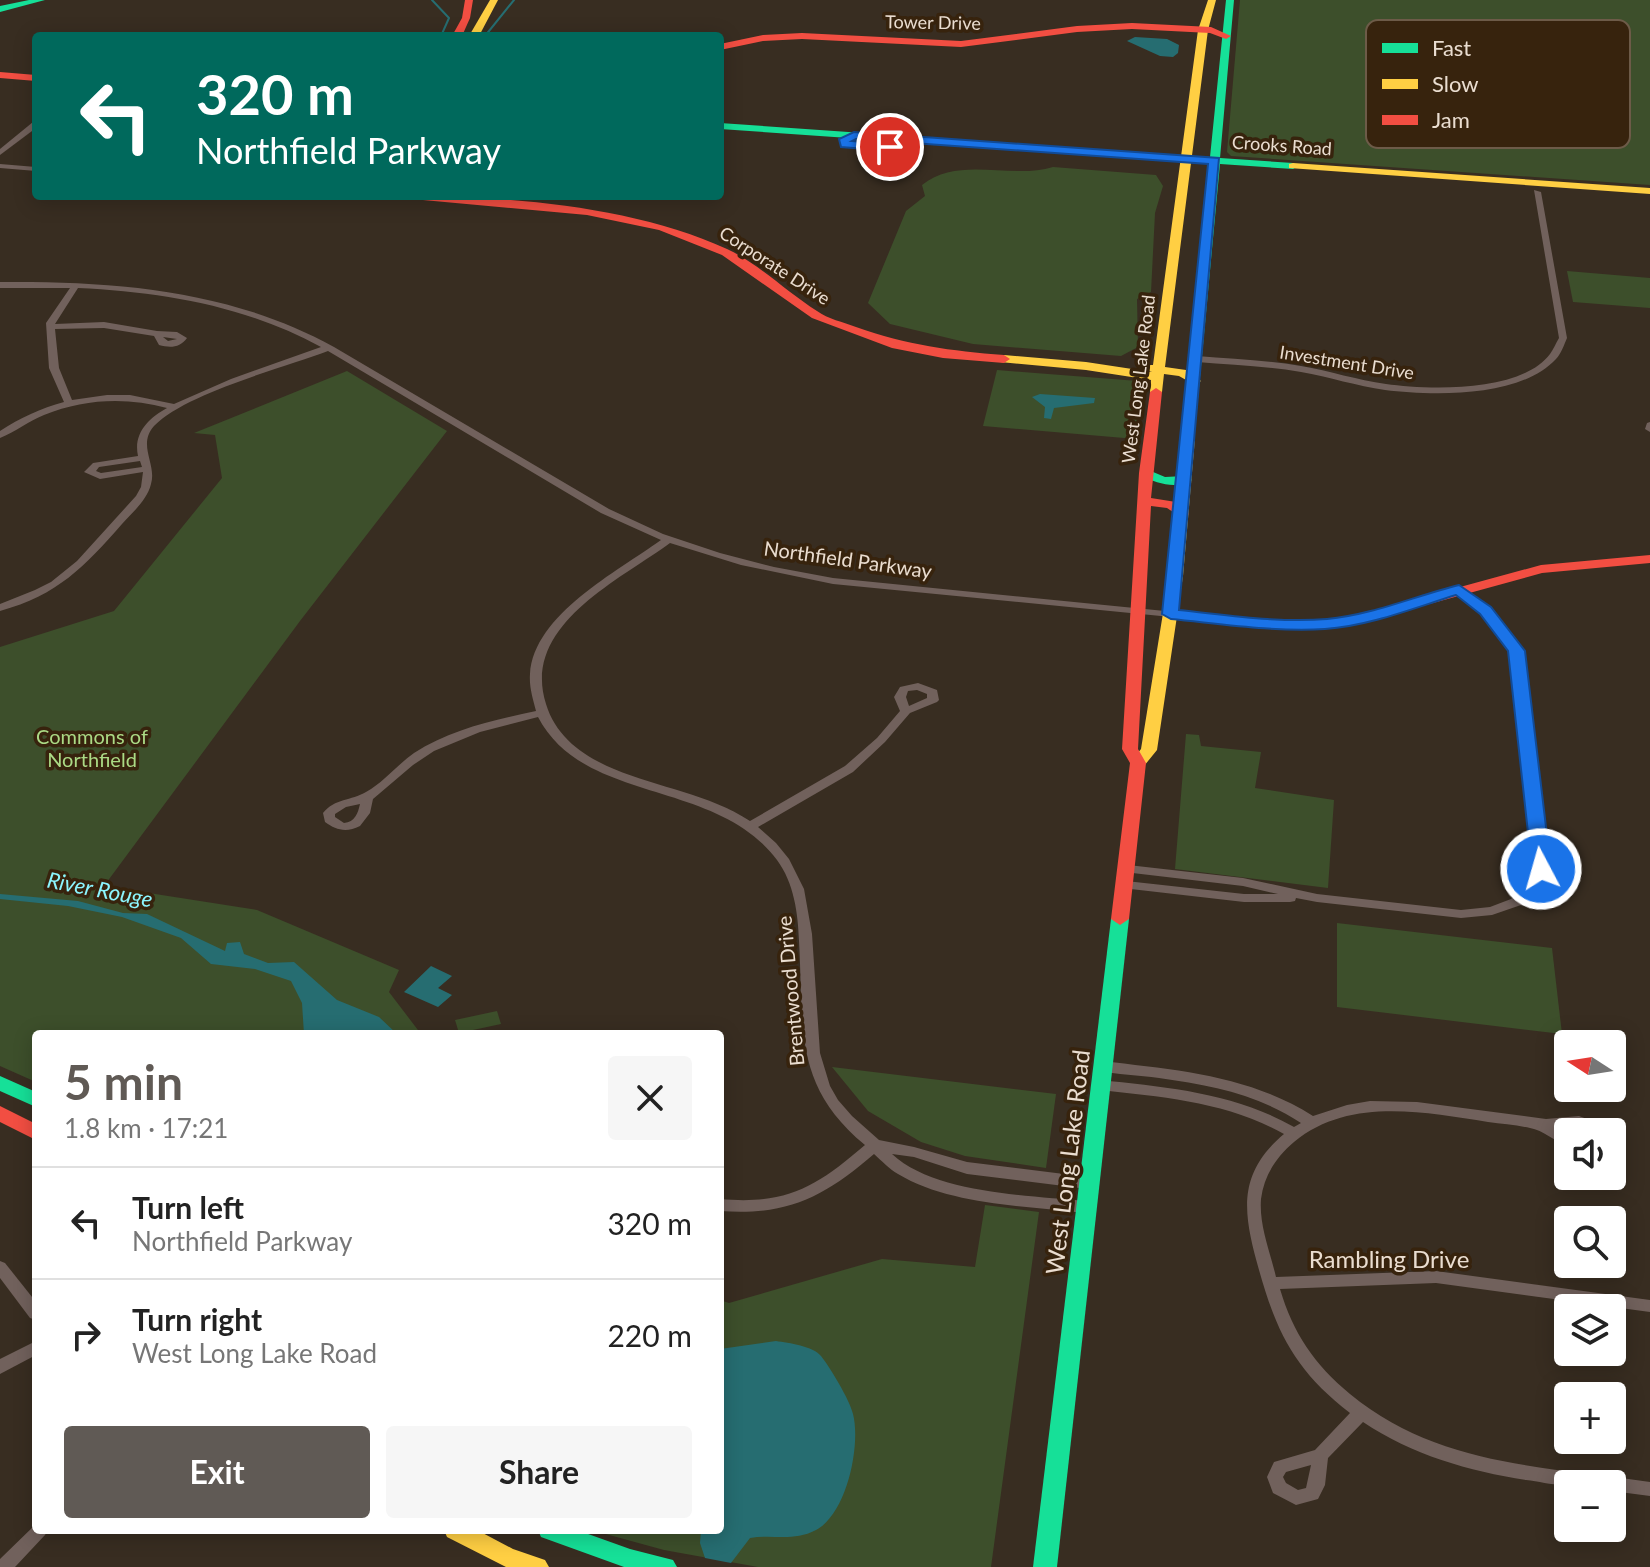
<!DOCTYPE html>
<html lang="en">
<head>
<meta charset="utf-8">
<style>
  body { margin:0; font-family:Lato,sans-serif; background:#f6f6f6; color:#222; height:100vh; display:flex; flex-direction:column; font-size:30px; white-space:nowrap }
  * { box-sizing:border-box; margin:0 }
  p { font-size:26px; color:#767676 }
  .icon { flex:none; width:44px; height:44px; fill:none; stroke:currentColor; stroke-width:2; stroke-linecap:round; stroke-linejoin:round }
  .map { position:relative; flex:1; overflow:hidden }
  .panel { position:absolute; left:32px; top:1030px; width:692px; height:504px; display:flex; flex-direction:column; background:#fff; border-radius:8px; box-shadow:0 4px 20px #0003 }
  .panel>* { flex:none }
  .banner { position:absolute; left:32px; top:32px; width:692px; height:168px; border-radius:8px; box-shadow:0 4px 20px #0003; background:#00695c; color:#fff; overflow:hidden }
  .needle { width:52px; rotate:282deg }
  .controls { position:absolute; left:1554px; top:1030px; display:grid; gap:16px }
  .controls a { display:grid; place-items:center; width:72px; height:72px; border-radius:8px; background:#fff; box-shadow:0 4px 20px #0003; font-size:40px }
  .pin { position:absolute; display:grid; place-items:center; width:68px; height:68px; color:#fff; margin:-34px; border:4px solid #fff; border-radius:50%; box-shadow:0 2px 8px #0007 }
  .me { position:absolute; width:88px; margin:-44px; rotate:354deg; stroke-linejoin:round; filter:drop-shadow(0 0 6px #0008) }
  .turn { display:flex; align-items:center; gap:28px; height:168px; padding:0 32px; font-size:36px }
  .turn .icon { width:104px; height:104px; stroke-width:2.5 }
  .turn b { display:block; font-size:56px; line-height:68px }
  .round { display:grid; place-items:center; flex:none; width:84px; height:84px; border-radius:8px; background:#f6f6f6 }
  .overview { display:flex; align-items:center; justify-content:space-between; height:136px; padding:0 32px }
  h1 { font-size:48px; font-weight:700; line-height:60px; color:#605a55 }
  .primary-button { display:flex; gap:16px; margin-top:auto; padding:16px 32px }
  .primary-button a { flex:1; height:92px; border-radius:8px; background:#605a55; color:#fff; font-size:32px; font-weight:700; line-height:92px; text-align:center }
  .primary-button a+a { background:#f6f6f6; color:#222 }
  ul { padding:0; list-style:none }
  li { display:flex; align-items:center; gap:24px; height:112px; padding:0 32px; border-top:2px solid #e0e0e0 }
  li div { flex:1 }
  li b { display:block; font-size:30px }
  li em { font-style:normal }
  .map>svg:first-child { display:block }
</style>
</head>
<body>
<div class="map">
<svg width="1650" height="1567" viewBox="0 0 1650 1567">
  <rect width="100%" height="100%" fill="#382d21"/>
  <!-- green -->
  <g fill="#3d4f2b">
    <polygon points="1240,0 1650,0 1650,185 1231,156 1227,152"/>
    <path d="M1053,167l103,8 7,11 -8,27 -4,79 -14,7 1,48 -17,9 -148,-12 -83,-20 -22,-21 38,-92 19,-15 -3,-11c37,-30 89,-5 131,-18z"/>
    <polygon points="1567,271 1650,278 1650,308 1573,302"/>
    <polygon points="997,370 1138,381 1144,385 1136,439 983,426"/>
    <polygon points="347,371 447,431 300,621 104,886 257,910 399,970 389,992 421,1034 36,1034 36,1082 0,1066 0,647 114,611 222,478 215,435 194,433"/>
    <polygon points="1186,734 1199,735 1201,746 1261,752 1255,788 1334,800 1328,888 1175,869"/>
    <polygon points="1337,923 1552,948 1562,1034 1337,1007"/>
    <polygon points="497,1011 501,1024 459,1033 455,1020"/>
    <polygon points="832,1067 1056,1094 1046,1168 965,1156 921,1142 868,1111"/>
    <polygon points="985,1205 1039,1212 991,1567 758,1567 664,1550 591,1530 720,1530 720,1300 729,1303 882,1259 975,1267"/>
  </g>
  <!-- water -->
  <g fill="#266d71">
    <polygon points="1135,37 1167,39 1179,45 1178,53 1173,57 1160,56 1127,41"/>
    <polygon points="1040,394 1095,398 1094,403 1054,408 1051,419 1044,418 1045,407 1032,397"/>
    <polygon points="0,894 78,901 123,913 147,914 225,951 227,943 240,942 244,954 268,963 294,962 337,1000 379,1017 397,1034 304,1034 302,1003 291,981 255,969 211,964 181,938 122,917 68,906 0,899"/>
    <polygon points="431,966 452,976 438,988 452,995 438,1007 404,992"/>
    <path d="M776,1341c13,2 37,5 45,15 8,10 29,44 32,58 8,31 -6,100 -37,116 -23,12 -42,4 -66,8l-19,25 -26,-5 -5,-15 1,-13h19v-181z"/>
  </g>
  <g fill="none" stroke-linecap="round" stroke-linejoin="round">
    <!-- stream -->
    <g stroke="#266d71" stroke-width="2">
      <polyline points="432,0 449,18 441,36"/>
      <polyline points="485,36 514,0"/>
    </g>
    <!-- street -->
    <g fill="#71615c" fill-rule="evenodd">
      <polygon points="33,122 36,122 36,128 0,155 0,149"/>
      <polygon points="0,164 36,167 36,171 0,168"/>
      <path d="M1534,190l7,2 26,146c-3,7 -6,16 -11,21 -36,39 -123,37 -171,31 -28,-4 -56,-13 -84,-18 -34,-6 -69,-7 -104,-10l-5,-3 5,-3c35,3 70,4 104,10 29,5 56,14 85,18 42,6 135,9 164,-30 3,-4 6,-11 9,-16z"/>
      <path d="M0,282c116,-1 231,8 334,65l275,162 54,25 57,19 54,14 59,11 342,34 1,2 -5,3 -338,-33 -92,-19 -71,-22c-52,38 -149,83 -124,161 10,33 37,52 68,65 45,19 95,25 136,52l95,-55 32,-28 23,-27 -6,-14 6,-10 18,-4 19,7 2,10 -2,2 -27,11 -25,29 -32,30 -95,55 18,16 13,16 15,30 8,45 8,119 10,33 8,14 14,16 27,24 35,7 53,15 121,15 5,2 2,4 -2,4 -5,2 -121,-15 -53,-17 -22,-3c43,40 136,41 193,47l5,2 2,4 -2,4 -5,2c-58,-7 -136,-8 -187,-39 -9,-5 -16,-13 -24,-20 -50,43 -86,62 -154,57v-12c67,6 96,-12 145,-54 -73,-60 -61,-119 -66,-204 -1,-28 -5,-58 -22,-81 -61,-82 -193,-55 -239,-143l-58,15 -46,19 -21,14 -40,34 -3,14 -10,13c-14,7 -24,4 -35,-4l-2,-9c12,-15 28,-12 43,-21 18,-10 31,-27 48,-39 37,-24 80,-33 122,-42 -3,-12 -7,-24 -6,-37 4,-60 87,-102 131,-134l-60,-27 -273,-162c-45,17 -142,42 -174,75 -17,19 3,38 -3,58 -4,16 -18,28 -29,40 -38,43 -64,71 -122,87v-7l35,-14 16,-8 26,-21 59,-65 5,-9 2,-15 -43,7 -16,-7 9,-9 45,-7c-5,-23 11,-38 29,-48 -41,-11 -83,-9 -123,7 -15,6 -29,17 -44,23v-7c20,-13 41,-23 64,-29l-15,-34 -3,-45 24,-35h-70zM78,288c85,4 168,18 243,59l-90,32 -57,25 -44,-9h-23l-35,5 -13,-32 -4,-39 49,-1 50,8 5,9c11,3 21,3 28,-7l-10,-6 -20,-1 -53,-9 -49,2zM163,337l14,2 -9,2zM140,461l2,6 -41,6 -5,-2 3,-4zM917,690l10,4v4l-18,8 -3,-9 2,-6zM360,804c-2,9 -5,18 -16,19l-9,-6v-3l11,-7z"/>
      <polygon points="1650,422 1650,432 1645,429 1647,423"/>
      <path d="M1459,587c27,12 55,43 66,71l22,211 -9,20 -17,16 -29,10 -31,3 -144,-16 -21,-4 -1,3 -5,1h-46l-122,-14 -2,-3 2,-3 4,-1 118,13h34l-35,-8 -119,-14 -2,-3 2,-3 4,-1 115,13 74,16 144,16 29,-3 21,-8 17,-15 7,-15 -22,-211c-10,-30 -34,-47 -58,-66l-1,-2 1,-2z"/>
      <path d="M1102,1061c75,9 146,14 211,55l34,-11 23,-4 47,1 129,17 33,-3 16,6 7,10h-15l-8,-6 -22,2 11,6v12c-13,-4 -25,-16 -38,-18 -13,-3 -28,-4 -42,-6 -65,-10 -139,-25 -194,20 -18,15 -30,34 -33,57 -2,27 9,52 15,78l160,-6 214,29v12l-214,-29 -156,6c13,44 34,75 70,105 88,72 192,72 300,88v14l-38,-5v-7c-16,0 -35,1 -49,1 -12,0 -25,-4 -37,-5 -57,-9 -114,-25 -163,-58l-35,36 -3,27 -7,14 -22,6 -23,-12 -6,-16 7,-15 41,-12 35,-37c-54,-42 -73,-79 -91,-143 -15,-54 -24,-95 25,-136 -57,-32 -120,-37 -184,-44l-5,-1 -2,-4 2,-4 5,-1c67,7 134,13 194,47l7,-4c-44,-29 -91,-38 -142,-45 -20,-3 -42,-3 -62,-8l-2,-4 2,-4zM1311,1465l-5,23 -8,2 -12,-7 -3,-6 3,-5z"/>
      <polygon points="0,1261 5,1263 36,1302 36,1320 30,1318 0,1278"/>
      <polygon points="36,1341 36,1355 0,1374 0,1359"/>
      <polygon points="36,1524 36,1530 48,1530 45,1535 15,1567 0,1567 0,1559"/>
    </g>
    <!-- fast -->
    <g fill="#16e098" fill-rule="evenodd">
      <polygon points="29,0 45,0 0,12 0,6"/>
      <polygon points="1226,0 1234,0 1220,158 1293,163 1298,166 1293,169 1220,164 1194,441 1189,442 1183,438 1210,163 720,129 720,123 1210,157"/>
      <path d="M1146,469l19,8 20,-1 7,4c-16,10 -35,3 -51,-4v-6z"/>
      <polygon points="1120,913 1129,919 1057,1567 1033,1567 1111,919"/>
      <polygon points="0,1076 36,1092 36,1107 0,1091"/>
      <polygon points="538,1530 577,1530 630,1549 673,1560 677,1567 624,1567 541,1537"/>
    </g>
    <!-- slow -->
    <g fill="#ffcf43" fill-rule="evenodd">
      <polygon points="490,0 498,0 479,36 469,36"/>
      <polygon points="1208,0 1216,0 1208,30 1165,367 1186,370 1201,381 1195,385 1179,376 1164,374 1162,392 1156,396 1150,392 1151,380 1086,370 1000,362 998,359 1004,355 1086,362 1152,372 1142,368 1144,365 1153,365 1198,30"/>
      <polygon points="1293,163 1650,188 1650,194 1289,168 1289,164"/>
      <polygon points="1189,434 1195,438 1183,576 1157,750 1144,766 1138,768 1130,763 1141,749 1169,576 1183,438"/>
      <polygon points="444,1530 477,1530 513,1549 545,1560 549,1567 506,1567 447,1537"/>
    </g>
    <!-- jam -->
    <g fill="#f24e42" fill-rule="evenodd">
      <polygon points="465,0 473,0 470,18 462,36 452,36 462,18"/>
      <polygon points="1132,23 1211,27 1231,36 1226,39 1210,33 1132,29 1077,32 961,47 802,39 763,41 720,50 720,44 763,35 802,33 961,41 1077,26"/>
      <polygon points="0,72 36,75 36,81 0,78"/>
      <path d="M407,196c102,0 227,10 320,53 32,15 60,43 90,62 11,8 26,11 39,16 51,18 95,24 148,28l6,4 -6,4 -61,-5 -51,-10 -80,-30 -90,-63 -63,-25 -72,-15 -175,-16z"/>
      <polygon points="1156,388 1162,392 1151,498 1176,502 1189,514 1182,518 1167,508 1151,506 1138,749 1146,763 1129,919 1120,925 1111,919 1130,763 1122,749 1139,473 1150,392"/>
      <polygon points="1650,555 1650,563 1542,573 1371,620 1327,628 1277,629 1171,618 1164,614 1171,610 1277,621 1327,620 1365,613 1541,565"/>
      <polygon points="0,1106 36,1124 36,1140 0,1122"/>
    </g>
  </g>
  <!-- route -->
  <path fill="#1a73e8" stroke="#114b97" stroke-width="2" d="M854,132l365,26 -40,452c49,5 99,13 148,9 45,-4 88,-23 132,-34l32,22 34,44 26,218 -3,4 -7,2 -9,-6 -24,-218 -28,-37 -24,-19c-42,13 -87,31 -131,34 -52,3 -103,-5 -154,-10l-9,-5 46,-450 -352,-25 -4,2 38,3 6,3 -6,4 -49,-4 -2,-8z"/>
  <g text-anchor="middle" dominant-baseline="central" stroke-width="7" stroke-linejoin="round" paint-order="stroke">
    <!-- far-street labels -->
    <g font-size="18" fill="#eaddd0" stroke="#37230d">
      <text transform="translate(933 22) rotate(1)">Tower Drive</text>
      <text transform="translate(1282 145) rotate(4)">Crooks Road</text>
      <text transform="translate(775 265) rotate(33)">Corporate Drive</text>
      <text transform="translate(1347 362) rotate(9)">Investment Drive</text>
      <text transform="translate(1138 379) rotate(-83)">West Long Lake Road</text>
    </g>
    <!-- street labels -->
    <g font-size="20" fill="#eaddd0" stroke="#37230d">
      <text transform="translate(848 559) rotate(8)">Northfield Parkway</text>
      <text transform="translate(790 991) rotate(-95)">Brentwood Drive</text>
    </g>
    <!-- park labels -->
    <g font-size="20" fill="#abda85" stroke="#37230d">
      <text x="92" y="736">Commons of<tspan x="92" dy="23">Northfield</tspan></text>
    </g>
    <!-- water labels -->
    <g font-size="22" font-style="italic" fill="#8cf5fe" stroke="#37230d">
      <text transform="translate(100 889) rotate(11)">River Rouge</text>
    </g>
    <!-- near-street labels -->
    <g font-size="24" fill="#eaddd0" stroke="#37230d">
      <text transform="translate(1067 1162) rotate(-83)">West Long Lake Road</text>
      <text x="1389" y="1258">Rambling Drive</text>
    </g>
  </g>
  <!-- legend -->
  <rect x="1366" y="20" width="264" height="128" rx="12" fill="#37230d" stroke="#6d5b48" stroke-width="2"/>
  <rect x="1382" y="43" width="36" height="10" fill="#16e098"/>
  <rect x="1382" y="79" width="36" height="10" fill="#ffcf43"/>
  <rect x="1382" y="115" width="36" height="10" fill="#f24e42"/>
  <g font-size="22" fill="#eaddd0">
    <text x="1432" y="56">Fast</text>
    <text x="1432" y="92">Slow</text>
    <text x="1432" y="128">Jam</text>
  </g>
</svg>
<div class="controls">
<a><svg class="needle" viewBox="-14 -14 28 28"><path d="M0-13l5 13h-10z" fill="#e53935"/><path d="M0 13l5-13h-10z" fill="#767676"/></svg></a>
<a><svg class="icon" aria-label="sound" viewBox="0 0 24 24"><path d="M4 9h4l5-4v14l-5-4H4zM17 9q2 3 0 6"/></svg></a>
<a><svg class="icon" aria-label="search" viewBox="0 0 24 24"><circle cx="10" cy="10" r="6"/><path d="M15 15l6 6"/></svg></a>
<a><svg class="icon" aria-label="layers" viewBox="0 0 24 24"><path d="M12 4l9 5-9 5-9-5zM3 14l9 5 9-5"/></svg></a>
<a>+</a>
<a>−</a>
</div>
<div class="pin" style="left:890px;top:147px;background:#d93025"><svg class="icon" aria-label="arrive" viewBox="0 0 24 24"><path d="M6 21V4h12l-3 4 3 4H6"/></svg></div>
<svg class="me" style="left:1541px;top:869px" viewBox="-20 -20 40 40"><circle r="17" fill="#1a73e8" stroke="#fff" stroke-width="3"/><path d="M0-11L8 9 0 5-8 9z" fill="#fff"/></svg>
<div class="banner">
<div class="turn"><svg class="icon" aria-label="left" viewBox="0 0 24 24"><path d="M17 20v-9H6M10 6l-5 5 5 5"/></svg><div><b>320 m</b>Northfield Parkway</div></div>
</div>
<section class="panel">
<div class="overview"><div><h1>5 min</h1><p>1.8 km · 17:21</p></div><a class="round"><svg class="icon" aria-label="close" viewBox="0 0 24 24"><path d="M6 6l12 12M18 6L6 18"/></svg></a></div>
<ul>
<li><svg class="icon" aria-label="left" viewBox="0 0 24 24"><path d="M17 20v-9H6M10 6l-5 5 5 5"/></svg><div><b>Turn left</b><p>Northfield Parkway</p></div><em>320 m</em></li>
<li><svg class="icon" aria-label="right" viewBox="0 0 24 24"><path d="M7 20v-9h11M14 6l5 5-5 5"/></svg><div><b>Turn right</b><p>West Long Lake Road</p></div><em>220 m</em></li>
</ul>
<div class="primary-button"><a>Exit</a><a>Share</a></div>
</section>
</div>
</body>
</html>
